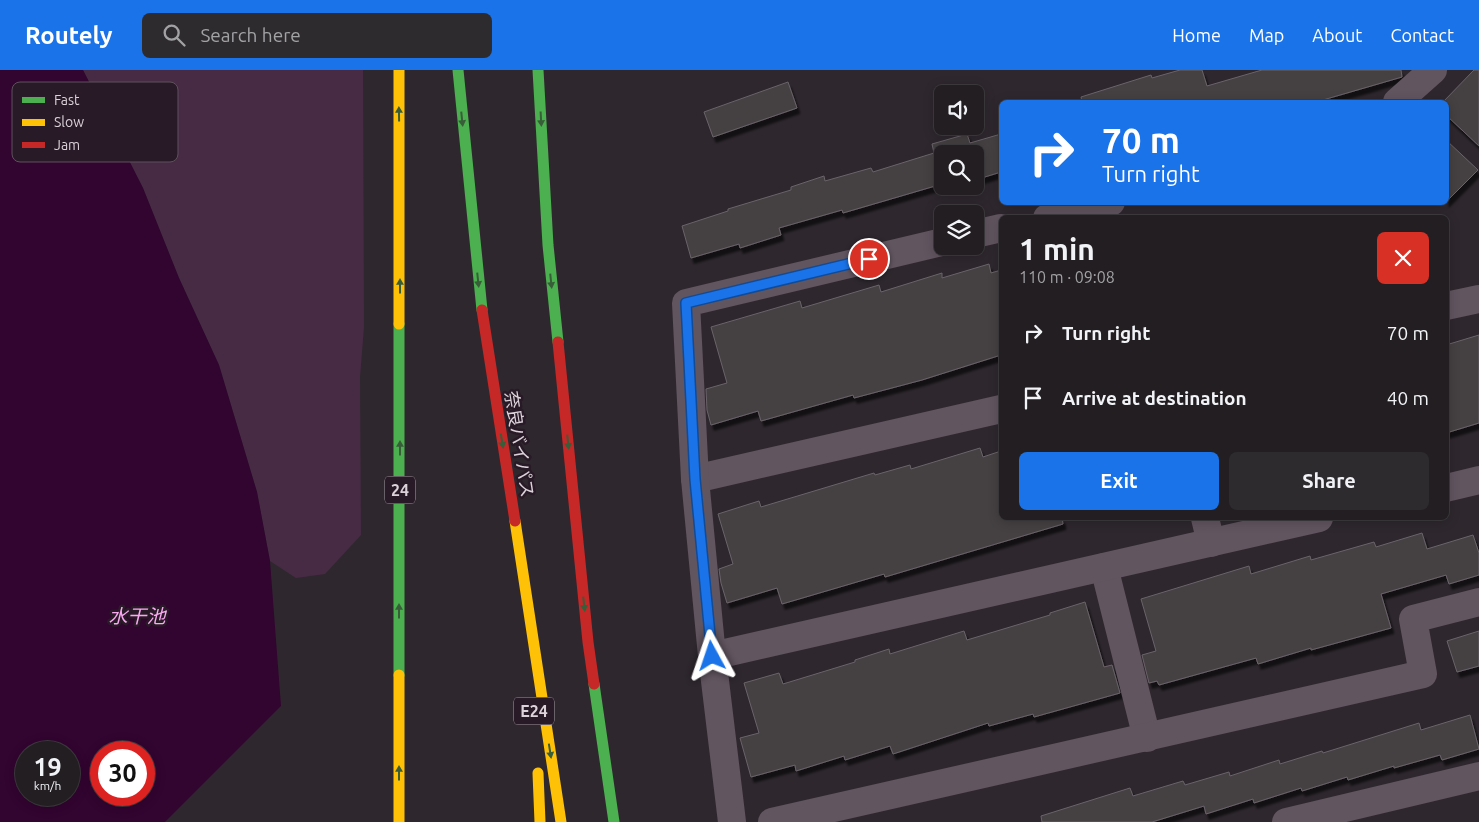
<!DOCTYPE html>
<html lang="en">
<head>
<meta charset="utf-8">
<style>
  body { margin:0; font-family:Ubuntu,"Noto Sans JP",sans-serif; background:#2e2b2f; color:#f1f3f6; height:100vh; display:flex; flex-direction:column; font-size:19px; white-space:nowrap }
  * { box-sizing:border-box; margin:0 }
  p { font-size:16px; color:#a2a2a5 }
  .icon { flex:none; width:28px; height:28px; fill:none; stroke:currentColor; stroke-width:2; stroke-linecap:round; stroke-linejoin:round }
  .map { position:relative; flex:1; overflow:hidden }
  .panel { position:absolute; left:999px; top:145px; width:450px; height:305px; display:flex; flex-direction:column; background:#221e22; border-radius:8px; box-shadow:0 2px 12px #0003,0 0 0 1px #3f3c40 }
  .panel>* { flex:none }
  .hud { position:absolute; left:999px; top:30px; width:450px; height:105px; border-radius:8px; box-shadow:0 2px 12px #0003,0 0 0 1px #3f3c40; background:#1a73e8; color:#fff; overflow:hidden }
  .buttons { position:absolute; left:934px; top:15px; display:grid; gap:10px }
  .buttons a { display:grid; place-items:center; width:50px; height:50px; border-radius:8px; background:#221e22; box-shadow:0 2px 12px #0003,0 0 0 1px #3f3c40; font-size:25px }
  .speed { position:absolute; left:15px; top:671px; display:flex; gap:10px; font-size:25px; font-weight:700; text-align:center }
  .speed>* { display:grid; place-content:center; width:65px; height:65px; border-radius:50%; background:#221e22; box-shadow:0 2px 12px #0003,0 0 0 1px #3f3c40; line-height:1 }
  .speed small { font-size:12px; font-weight:400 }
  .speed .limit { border:8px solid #d22; background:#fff; color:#111 }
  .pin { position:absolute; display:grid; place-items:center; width:42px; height:42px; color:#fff; margin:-21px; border:2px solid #fff; border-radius:50%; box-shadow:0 1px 5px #0007 }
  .me { position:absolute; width:55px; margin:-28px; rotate:355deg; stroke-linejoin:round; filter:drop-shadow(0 0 4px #0008) }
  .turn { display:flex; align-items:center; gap:18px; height:105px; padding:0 20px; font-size:22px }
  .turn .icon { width:65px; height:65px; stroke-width:2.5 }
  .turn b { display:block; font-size:35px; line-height:42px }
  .round { display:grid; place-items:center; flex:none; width:52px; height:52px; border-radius:8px; background:#2e2b2f }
  .headline { display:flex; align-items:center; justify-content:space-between; height:85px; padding:0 20px }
  h1 { font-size:30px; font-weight:700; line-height:38px }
  .button { display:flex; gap:10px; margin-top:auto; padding:10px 20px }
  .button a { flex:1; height:58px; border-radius:8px; background:#1a73e8; color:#fff; font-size:20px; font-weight:700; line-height:58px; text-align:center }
  .button a+a { background:#2e2b2f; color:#f1f3f6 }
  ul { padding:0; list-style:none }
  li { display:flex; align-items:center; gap:15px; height:65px; padding:0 20px }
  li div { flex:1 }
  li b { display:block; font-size:19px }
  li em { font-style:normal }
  header { display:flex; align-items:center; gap:30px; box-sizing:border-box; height:70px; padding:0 25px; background:#1a73e8; color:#fff }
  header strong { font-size:24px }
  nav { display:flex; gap:28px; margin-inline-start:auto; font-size:18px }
  .search { width:350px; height:45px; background:#2e2b2f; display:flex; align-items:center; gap:12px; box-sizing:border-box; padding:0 18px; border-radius:8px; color:#a2a2a5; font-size:19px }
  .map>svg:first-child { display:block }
</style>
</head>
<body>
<header>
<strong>Routely</strong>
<div class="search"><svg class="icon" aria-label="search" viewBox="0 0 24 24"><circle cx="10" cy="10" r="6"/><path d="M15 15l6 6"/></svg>Search here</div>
<nav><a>Home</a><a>Map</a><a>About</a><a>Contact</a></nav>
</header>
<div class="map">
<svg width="1479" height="752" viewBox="0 0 1479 752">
  <defs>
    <filter id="shadow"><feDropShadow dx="3" dy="5.5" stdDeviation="1" flood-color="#0009"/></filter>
  </defs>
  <rect width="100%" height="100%" fill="#2e282e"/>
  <!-- green -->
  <polygon fill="#472b45" points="83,0 363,0 364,257 360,307 361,465 325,504 296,508 270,491 257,422 219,295 179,208 143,118"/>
  <!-- water -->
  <path fill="#320430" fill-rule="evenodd" d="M0,0h83l60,118 36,90 40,87 38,127 13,69 11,145 -116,116h-165zM26,682h43v43h-43zM101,682h43v43h-43z"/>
  <!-- building -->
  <g fill="#443f43" stroke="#6a6469" filter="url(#shadow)">
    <polygon points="1180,0 1202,0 1207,16 1262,0 1401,0 1402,7 1316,32 1082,32 1081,27 1151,5 1152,8"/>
    <polygon points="1474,0 1479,0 1479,76 1446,45 1446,32 1443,32"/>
    <polygon points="788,12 797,38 713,67 704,42"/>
    <polygon points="967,64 970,73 1001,64 1001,102 975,110 975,84 942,84 942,114 843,143 842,140 779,158 781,165 740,178 739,174 691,188 682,156 728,141 728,139 791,120 791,117 824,106 825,111 871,98 873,102 934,83 932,74"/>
    <polygon points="1446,70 1478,100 1446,132"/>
    <polygon points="989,194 991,203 1001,200 1001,285 922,310 854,328 853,325 761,351 758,341 711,355 707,340 706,319 727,313 711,257 800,231 802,238 879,215 881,222 942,203 942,208"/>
    <polygon points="1479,265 1479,353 1446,363 1446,275"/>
    <polygon points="980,378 983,387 1001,381 1001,448 1062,448 1063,454 885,507 884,504 782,534 777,518 727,533 721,513 719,499 733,494 718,444 759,431 761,437 874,403 875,405 910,395 911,399"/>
    <polygon points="1422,463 1427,479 1473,465 1479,483 1479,505 1449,514 1446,505 1381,524 1391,558 1311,580 1311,578 1258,594 1256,588 1159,615 1157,611 1149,613 1142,585 1156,581 1141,529 1249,496 1251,504 1310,486 1311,490 1374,472 1376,477"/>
    <polygon points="1085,532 1104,597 1112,595 1120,623 1034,647 1033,644 989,656 988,653 893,684 890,676 845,690 844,686 796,701 795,695 751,707 740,668 759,663 744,613 779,603 783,614 855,592 855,590 889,579 890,584 964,561 967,570 1050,545 1050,543"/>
    <polygon points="1479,561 1479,596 1457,602 1447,571"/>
    <polygon points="1470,645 1479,679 1442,690 1440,685 1394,698 1394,696 1348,710 1347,707 1302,721 1301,718 1254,733 1253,729 1206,744 1204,736 1152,752 1042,752 1041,746 1130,718 1133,726 1183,711 1185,715 1229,702 1230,706 1279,690 1280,694 1322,681 1323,683 1419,653 1421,660"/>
  </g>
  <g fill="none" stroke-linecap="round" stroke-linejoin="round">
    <!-- street -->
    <g stroke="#615560" stroke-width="28">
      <polyline points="1397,32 1433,0"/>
      <polyline points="1047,148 1111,132"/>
      <polyline points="975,164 1001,158"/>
      <polyline points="1446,236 1479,229"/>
      <polyline points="695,409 1001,339"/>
      <polyline points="1446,418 1479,410"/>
      <polyline points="1205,448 1211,473"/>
      <polyline points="1104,497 1147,668"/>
      <polyline points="712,586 1319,448"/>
      <polyline points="732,752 712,586 695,409 686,233 942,172"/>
      <polyline points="772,752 1423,604 1413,549 1479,532"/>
      <polyline points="1286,752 1479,706"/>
    </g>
    <!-- fast -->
    <g stroke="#4caf50" stroke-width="11">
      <polyline points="458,0 482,240"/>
      <polyline points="538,0 548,175 558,272"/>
      <polyline points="399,254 399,605"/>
      <polyline points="594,614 614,752"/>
    </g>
    <!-- slow -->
    <g stroke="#ffc107" stroke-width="11">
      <polyline points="399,0 399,254"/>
      <polyline points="515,451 561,752"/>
      <polyline points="399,605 399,752"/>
      <polyline points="538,703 540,752"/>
    </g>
    <!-- jam -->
    <g stroke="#c62828" stroke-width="11">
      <polyline points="482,240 515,451"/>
      <polyline points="558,272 588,572 594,614"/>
    </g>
  </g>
  <!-- one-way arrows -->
  <defs><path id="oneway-solid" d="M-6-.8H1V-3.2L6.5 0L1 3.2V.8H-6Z" transform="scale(1.25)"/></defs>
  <g fill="#385d39">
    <use href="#oneway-solid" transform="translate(399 44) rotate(-91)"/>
    <use href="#oneway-solid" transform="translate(462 49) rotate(84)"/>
    <use href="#oneway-solid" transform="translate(541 49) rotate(87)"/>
    <use href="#oneway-solid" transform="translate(478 210) rotate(84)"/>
    <use href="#oneway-solid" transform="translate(551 211) rotate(84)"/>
    <use href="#oneway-solid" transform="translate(400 216) rotate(-90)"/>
    <use href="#oneway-solid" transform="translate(502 371) rotate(81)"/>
    <use href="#oneway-solid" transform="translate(568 372) rotate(84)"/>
    <use href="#oneway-solid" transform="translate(400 378) rotate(-90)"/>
    <use href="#oneway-solid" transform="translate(584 534) rotate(84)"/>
    <use href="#oneway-solid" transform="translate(399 541) rotate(-90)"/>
    <use href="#oneway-solid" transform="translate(550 681) rotate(81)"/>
    <use href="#oneway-solid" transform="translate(399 703) rotate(-90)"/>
  </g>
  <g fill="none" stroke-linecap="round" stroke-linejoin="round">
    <defs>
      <polyline id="route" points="712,586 695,409 686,233 869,189"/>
    </defs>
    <!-- route casing -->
    <use href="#route" stroke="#114b97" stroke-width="12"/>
    <!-- route -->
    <use href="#route" stroke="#1a73e8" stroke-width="9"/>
  </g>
  <g text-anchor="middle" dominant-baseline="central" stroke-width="5" stroke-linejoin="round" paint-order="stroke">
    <!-- shield labels -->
    <g fill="#281a26" stroke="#a59ba4" stroke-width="1">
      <rect x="385" y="406.5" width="30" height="27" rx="4"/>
      <rect x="514" y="627.5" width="40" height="27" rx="4"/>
    </g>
    <g font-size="16" font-weight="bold" fill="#dbd2da">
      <text x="400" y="420">24</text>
      <text x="534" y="641">E24</text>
    </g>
    <!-- street labels -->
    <g font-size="18" fill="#dbd2da" stroke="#281a26">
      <text transform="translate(520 374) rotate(81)">奈良バイパス</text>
    </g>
    <!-- water labels -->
    <g font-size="19" font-style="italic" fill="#faa8f2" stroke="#281a26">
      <text x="137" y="546">水干池</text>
    </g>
  </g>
  <!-- legend -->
  <rect x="12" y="12" width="166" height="80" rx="8" fill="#281a26" stroke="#5e515c" stroke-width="1"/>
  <rect x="22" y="27" width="23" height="6" fill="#4caf50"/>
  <rect x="22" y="49" width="23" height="7" fill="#ffc107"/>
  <rect x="22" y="72" width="23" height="6" fill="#c62828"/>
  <g font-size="14" fill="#dbd2da">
    <text x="54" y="35">Fast</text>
    <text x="54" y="57">Slow</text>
    <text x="54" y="80">Jam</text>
  </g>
</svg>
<div class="buttons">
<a><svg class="icon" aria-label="sound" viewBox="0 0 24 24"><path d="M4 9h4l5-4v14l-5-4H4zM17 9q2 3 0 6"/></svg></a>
<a><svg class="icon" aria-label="search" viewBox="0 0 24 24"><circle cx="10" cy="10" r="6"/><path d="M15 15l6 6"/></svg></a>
<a><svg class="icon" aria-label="layers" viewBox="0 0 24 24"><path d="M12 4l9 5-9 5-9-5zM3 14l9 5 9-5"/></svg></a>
</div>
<div class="speed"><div>19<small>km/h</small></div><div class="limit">30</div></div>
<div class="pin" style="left:869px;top:189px;background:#d93025"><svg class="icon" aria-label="arrive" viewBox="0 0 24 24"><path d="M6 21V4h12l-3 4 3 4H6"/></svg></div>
<svg class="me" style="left:712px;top:586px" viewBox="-20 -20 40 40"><path d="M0-17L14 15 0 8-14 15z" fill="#1a73e8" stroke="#fff" stroke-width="4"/></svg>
<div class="hud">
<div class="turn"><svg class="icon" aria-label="right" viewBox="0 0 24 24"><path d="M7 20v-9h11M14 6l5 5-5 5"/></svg><div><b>70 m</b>Turn right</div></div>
</div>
<section class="panel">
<div class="headline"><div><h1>1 min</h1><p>110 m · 09:08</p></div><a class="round" style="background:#d93025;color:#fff"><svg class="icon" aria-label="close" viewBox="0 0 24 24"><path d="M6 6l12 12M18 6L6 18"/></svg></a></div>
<ul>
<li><svg class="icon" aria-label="right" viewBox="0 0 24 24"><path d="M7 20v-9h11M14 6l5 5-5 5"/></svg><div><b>Turn right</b></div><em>70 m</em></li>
<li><svg class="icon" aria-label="arrive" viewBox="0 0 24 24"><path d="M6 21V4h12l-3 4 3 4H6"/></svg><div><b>Arrive at destination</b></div><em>40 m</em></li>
</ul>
<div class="button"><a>Exit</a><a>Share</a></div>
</section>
</div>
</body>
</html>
